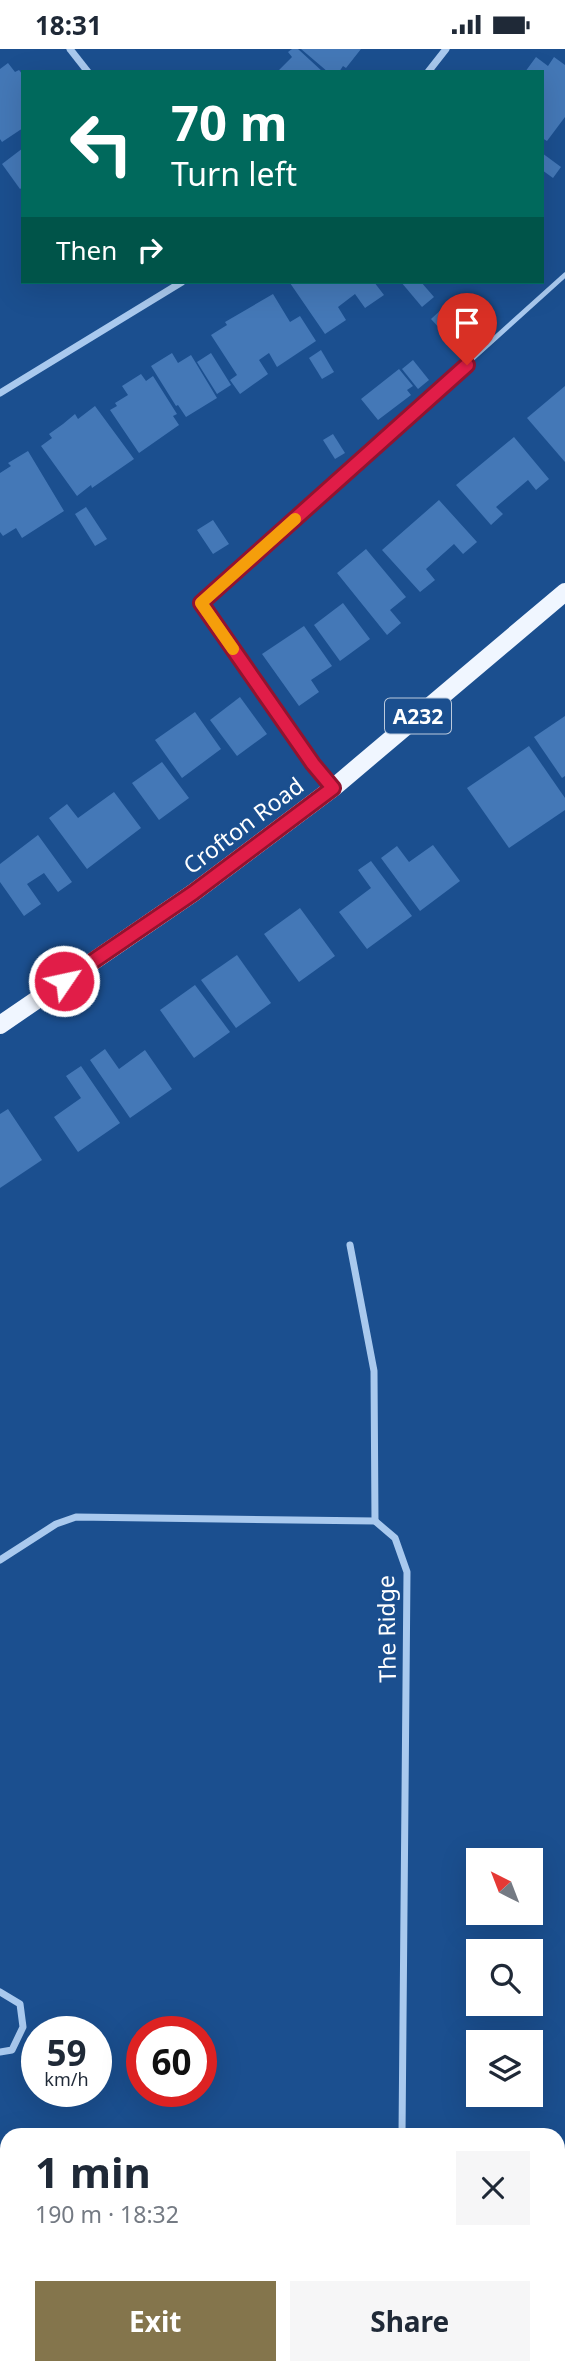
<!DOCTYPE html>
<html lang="en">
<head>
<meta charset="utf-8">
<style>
  body { margin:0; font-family:"Noto Sans",sans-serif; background:#f6f6f7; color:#1f2937; height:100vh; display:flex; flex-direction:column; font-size:26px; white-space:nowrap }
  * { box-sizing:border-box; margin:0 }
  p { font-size:23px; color:#747a83 }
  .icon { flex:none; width:38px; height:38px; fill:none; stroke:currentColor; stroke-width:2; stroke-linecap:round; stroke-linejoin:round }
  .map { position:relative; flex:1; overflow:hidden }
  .drawer { position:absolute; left:0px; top:2079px; width:565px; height:247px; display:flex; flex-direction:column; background:#fff; border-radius:21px 21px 0 0; box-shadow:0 7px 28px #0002 }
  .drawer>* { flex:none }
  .banner { position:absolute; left:21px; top:21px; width:523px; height:214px; border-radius:0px; box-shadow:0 7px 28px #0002; background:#00695c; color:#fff; overflow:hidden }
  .needle { width:46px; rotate:318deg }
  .tools { position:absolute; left:466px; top:1799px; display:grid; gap:14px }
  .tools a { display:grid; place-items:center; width:77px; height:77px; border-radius:0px; background:#fff; box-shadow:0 7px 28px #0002; font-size:35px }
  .speed { position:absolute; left:21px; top:1967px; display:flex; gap:14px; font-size:35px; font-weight:700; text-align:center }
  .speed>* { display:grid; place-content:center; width:91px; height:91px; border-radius:50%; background:#fff; box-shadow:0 7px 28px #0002; line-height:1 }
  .speed small { font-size:18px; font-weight:400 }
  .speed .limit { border:10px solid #d22; background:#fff; color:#111 }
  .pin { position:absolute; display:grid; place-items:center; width:60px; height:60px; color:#fff; margin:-72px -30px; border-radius:50% 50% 50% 0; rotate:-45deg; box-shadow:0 0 7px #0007 }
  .pin .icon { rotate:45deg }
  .me { position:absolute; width:77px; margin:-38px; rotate:56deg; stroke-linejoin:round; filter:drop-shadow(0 0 5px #0008) }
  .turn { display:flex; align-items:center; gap:24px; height:147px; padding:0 35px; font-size:32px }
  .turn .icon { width:91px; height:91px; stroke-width:2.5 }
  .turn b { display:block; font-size:49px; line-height:60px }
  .then { display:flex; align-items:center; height:66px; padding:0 35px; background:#0003; gap:14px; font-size:26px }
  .round { display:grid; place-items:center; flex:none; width:74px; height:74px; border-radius:0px; background:#f6f6f7 }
  .headline { display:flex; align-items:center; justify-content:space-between; height:119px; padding:0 35px }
  h1 { font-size:42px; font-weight:700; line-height:52px }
  .action { display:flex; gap:14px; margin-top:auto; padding:14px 35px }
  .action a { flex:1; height:80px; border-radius:0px; background:#84754c; color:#fff; font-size:28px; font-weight:700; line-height:80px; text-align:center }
  .action a+a { background:#f6f6f7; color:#1f2937 }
  .status { display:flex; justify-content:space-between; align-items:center; height:49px; padding:0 35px; background:#fff; direction:ltr }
  .status svg { height:19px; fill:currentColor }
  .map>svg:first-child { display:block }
</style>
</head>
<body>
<div class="status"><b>18:31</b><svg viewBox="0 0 49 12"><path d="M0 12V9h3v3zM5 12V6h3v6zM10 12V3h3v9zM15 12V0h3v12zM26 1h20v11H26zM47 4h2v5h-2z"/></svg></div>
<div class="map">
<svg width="565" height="2325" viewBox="0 0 565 2325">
  <rect width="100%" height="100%" fill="#1b4f8f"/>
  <!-- building -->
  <g fill="#4478b7">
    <polygon points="292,0 298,0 323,23 277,23 292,8 288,3"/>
    <polygon points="301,0 361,0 346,19 343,17 339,23 328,23"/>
    <polygon points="536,8 548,17 554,8 565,16 565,68 547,92 542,89 542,23 525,23"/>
    <polygon points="8,14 15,23 19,21 23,26 23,79 2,93 0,90 0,20"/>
    <polygon points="23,99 23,138 20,140 2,115"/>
    <polygon points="542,104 561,118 553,129 542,121"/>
    <polygon points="292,233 374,233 384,246 365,259 355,245 338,258 346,271 325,285 290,234"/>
    <polygon points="401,233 421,233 434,248 422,258"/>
    <polygon points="273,245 290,273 300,267 316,292 277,318 269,304 259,311 268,325 240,345 230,331 237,326 211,286 227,276 225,273"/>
    <polygon points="443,259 454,270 442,282 431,270"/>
    <polygon points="321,301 334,323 322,330 309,309"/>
    <polygon points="172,304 178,314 191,306 217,349 186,368 178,356 176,357 151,317"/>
    <polygon points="211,304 231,336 217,345 197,313"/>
    <polygon points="413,311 429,331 418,340 402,320"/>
    <polygon points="399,320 413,337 407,341 411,346 378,371 361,350"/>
    <polygon points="141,325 146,332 153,327 177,365 173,367 179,376 139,404 110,361 117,357 115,354 128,346 122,337"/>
    <polygon points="565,337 565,413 527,369"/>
    <polygon points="95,357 134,410 92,439 91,436 77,447 41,397 52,389 49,385 63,375 75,365 78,370"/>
    <polygon points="333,385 345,404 335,410 323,391"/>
    <polygon points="514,388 549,430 536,441 528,431 496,458 503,465 491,476 456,436"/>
    <polygon points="28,402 64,462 22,489 16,479 3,487 0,483 0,424 11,417 8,414"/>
    <polygon points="439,451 477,493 463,505 454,495 426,520 435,531 420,543 382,501"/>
    <polygon points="86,458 107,490 95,497 75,465"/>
    <polygon points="213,471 229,495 213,505 197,481"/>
    <polygon points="366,500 406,548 390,561 401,574 387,586 337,524"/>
    <polygon points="343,554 370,590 340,612 314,576"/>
    <polygon points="304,577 332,617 311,631 319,643 299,657 262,605"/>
    <polygon points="240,648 267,685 237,707 210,671"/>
    <polygon points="195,663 221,700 182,729 155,691"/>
    <polygon points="565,667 565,727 562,729 534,688"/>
    <polygon points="529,697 565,749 565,761 509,799 467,739"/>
    <polygon points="162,713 189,749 159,771 132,734"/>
    <polygon points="114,743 141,779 87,820 49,769 67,755 78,769"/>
    <polygon points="38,786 72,833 58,843 44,824 27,835 41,855 24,867 0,833 0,815"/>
    <polygon points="433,796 460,832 420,862 381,809 397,797 409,813"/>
    <polygon points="371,812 412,867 367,900 339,863 371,839 358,821"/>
    <polygon points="300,859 335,907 299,933 264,885"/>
    <polygon points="237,906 271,954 236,979 201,931"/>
    <polygon points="195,936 230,983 194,1009 160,961"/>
    <polygon points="105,1000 119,1020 145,1001 172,1040 130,1069 90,1011"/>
    <polygon points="81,1017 120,1074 78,1103 54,1068 81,1049 66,1027"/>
    <polygon points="8,1060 42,1111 0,1139 0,1065"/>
  </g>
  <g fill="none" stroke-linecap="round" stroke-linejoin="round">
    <!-- service -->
    <polyline stroke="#a9c9ee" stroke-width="5" points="331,737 313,715 201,554 565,226"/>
    <!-- minor -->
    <g stroke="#a9c9ee" stroke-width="7">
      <polyline points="70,0 88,23"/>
      <polyline points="428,23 446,0"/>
      <polyline points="0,344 182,233"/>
      <polyline points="350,1196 374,1322 375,1472"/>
      <polyline points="0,1511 56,1475 76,1468 375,1472 395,1489 407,1523 402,2086"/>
      <polyline points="0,1943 20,1955 23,1978 12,2001 0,2003"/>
      <polyline points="398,2325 398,2319"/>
    </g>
    <!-- primary -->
    <polyline stroke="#f0f6ff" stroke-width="18" points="0,976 193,844 333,739 565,543"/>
  </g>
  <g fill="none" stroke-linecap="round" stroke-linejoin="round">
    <defs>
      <polyline id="route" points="64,932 193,844 333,739 313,715 201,554 467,316"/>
    </defs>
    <!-- route casing -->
    <use href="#route" stroke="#92132f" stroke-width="18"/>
    <!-- route -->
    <use href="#route" stroke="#e11d48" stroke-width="12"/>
    <!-- slow -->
    <polyline stroke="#f59e0b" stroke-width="12" points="233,600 201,554 295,470"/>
  </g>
  <g text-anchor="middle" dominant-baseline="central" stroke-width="5" stroke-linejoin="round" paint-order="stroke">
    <!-- shield labels -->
    <rect fill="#1b4f8f" stroke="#bbcadd" stroke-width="2" x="385" y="649.5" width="66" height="35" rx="5"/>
    <g font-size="21" font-weight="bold" fill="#fff">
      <text x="418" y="667">A232</text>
    </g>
    <!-- street labels -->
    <g font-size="23" fill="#fff" stroke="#1b4f8f">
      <text transform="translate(243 776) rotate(-37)">Crofton Road</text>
      <text transform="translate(386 1580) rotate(-91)">The Ridge</text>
    </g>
  </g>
</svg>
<div class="tools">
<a><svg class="needle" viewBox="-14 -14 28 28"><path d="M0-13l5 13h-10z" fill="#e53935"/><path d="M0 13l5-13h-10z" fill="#747a83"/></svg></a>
<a><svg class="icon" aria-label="search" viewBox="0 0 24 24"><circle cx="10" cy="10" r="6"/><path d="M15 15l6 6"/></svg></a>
<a><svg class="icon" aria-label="layers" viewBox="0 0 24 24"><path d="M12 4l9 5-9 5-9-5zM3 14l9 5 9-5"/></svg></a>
</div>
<div class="speed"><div>59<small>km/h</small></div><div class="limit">60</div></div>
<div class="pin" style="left:467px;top:316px;background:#d93025"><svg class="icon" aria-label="arrive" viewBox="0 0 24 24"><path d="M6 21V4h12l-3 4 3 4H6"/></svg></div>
<svg class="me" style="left:64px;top:932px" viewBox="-20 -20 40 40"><circle r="17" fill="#e11d48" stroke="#fff" stroke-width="3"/><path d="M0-11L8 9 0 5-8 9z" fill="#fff"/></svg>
<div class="banner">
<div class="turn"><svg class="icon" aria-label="left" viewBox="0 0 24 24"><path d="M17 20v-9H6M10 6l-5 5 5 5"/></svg><div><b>70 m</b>Turn left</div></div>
<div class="then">Then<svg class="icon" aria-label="right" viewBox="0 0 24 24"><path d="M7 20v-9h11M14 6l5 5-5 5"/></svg></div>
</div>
<section class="drawer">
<div class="headline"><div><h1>1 min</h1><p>190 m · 18:32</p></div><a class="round"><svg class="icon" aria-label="close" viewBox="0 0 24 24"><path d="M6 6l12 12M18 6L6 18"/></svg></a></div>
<div class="action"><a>Exit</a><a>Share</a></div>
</section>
</div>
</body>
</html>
